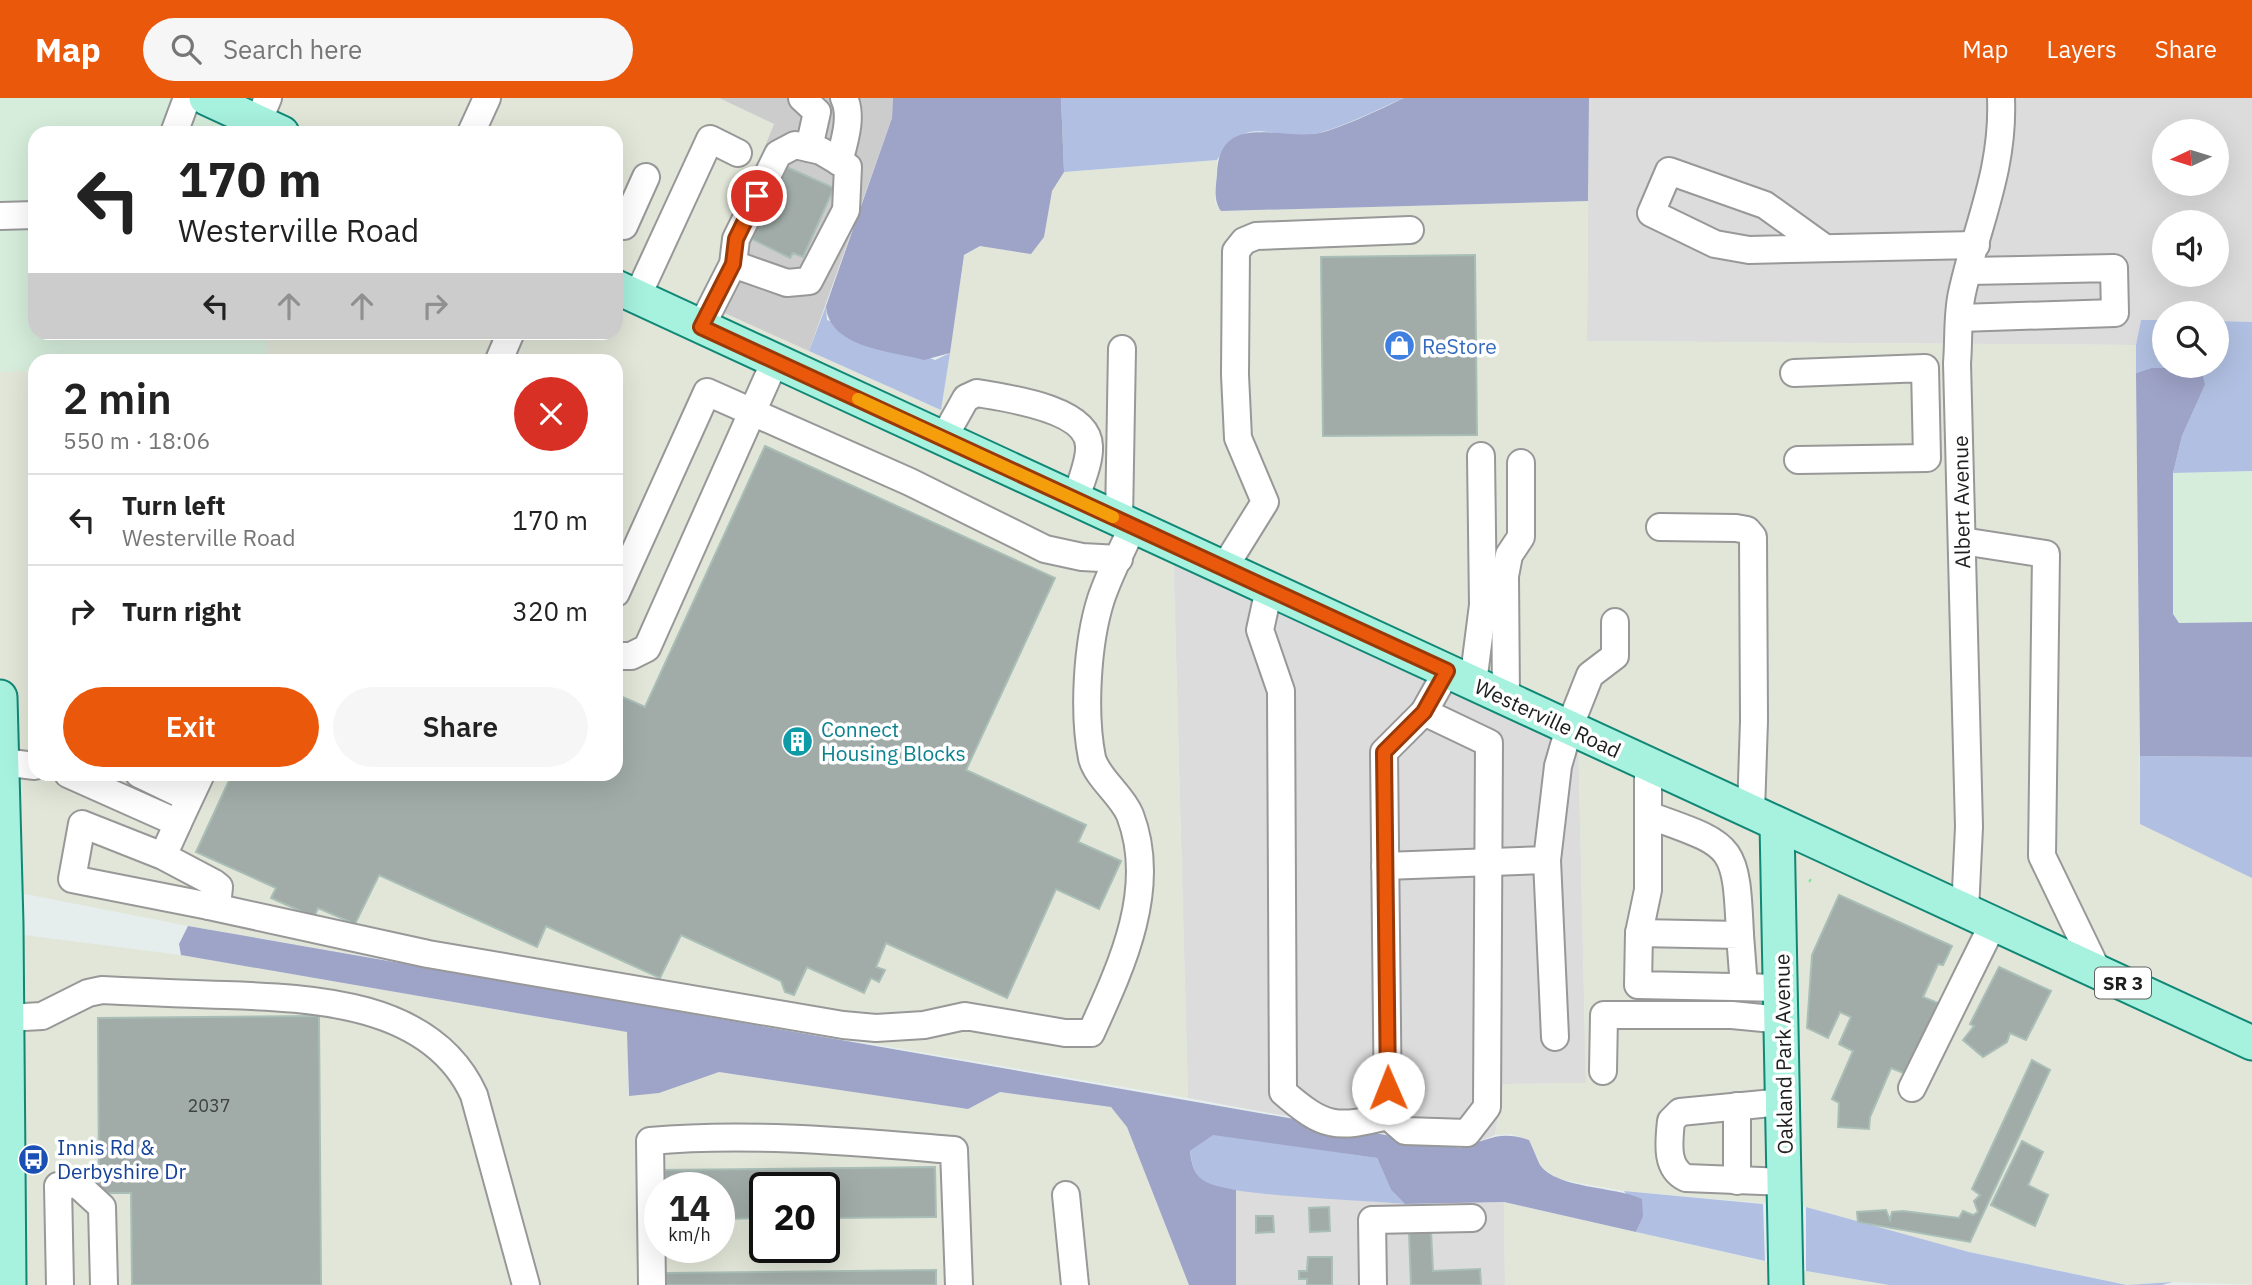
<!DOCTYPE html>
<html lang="en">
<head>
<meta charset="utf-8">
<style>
  body { margin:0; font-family:"IBM Plex Sans",sans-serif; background:#f6f6f6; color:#222; height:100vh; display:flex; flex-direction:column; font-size:26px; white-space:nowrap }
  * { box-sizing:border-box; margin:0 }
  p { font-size:23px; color:#767676 }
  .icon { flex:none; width:38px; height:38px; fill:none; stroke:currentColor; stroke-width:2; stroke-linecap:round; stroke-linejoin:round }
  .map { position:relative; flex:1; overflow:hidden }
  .details { position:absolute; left:28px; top:256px; width:595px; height:427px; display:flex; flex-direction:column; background:#fff; border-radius:21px; box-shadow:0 7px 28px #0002 }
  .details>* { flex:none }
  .banner { position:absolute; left:28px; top:28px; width:595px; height:214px; border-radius:21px; box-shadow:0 7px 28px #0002; background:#fff; color:#222; overflow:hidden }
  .needle { width:46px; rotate:266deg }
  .tools { position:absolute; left:2152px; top:21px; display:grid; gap:14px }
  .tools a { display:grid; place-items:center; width:77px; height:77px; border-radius:50%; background:#fff; box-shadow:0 7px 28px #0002; font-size:35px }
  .speed { position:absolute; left:644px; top:1074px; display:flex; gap:14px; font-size:35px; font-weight:700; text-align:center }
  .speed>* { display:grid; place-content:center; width:91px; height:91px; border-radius:50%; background:#fff; box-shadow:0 7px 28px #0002; line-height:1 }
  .speed small { font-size:18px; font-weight:400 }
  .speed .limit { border:4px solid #111; border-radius:10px; background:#fff; color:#111 }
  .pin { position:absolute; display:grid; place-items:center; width:60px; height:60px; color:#fff; margin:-30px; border:4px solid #fff; border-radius:50%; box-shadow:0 2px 7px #0007 }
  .me { position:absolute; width:77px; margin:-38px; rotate:359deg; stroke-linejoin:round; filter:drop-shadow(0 0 5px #0008) }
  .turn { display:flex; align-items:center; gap:24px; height:147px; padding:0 35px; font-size:32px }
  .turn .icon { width:91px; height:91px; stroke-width:2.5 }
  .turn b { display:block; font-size:49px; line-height:60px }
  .lanes { display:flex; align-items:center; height:66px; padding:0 35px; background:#0003; justify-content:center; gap:35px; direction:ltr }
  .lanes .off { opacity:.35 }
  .round { display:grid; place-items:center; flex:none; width:74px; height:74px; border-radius:37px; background:#f6f6f6 }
  .headline { display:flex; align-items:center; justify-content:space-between; height:119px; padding:0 35px }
  h1 { font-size:42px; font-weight:600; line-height:52px }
  .button { display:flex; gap:14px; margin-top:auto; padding:14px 35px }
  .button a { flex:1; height:80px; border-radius:42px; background:#ea580c; color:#fff; font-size:28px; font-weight:600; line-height:80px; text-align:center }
  .button a+a { background:#f6f6f6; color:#222 }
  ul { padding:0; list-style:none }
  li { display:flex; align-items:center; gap:21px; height:91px; padding:0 35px; border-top:2px solid #e0e0e0 }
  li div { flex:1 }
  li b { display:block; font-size:26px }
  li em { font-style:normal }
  header { display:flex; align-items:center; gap:42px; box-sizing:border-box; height:98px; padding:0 35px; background:#ea580c; color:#fff }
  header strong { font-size:33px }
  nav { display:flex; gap:38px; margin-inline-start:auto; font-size:24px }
  .search { width:490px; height:63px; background:#f6f6f6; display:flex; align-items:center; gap:18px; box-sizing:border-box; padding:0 24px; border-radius:38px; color:#767676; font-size:26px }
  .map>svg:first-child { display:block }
</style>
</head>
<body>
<header>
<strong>Map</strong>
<div class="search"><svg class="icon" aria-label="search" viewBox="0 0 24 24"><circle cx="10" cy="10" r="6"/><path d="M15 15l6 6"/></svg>Search here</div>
<nav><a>Map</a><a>Layers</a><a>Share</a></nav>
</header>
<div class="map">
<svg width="2252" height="1187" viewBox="0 0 2252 1187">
  <rect width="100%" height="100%" fill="#e5eeed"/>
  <!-- residential -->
  <g fill="#dbdcdb" fill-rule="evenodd">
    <path d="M1589,0h663v224l-35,-1v-8h-52v7h-24l-5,25 -549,-4zM2165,33h52v53h-52zM2165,124h52v53h-52z"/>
    <polygon points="1173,446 1578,633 1586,985 1503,986 1495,1037 1461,1050 1188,1000"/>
    <polygon points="1236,1092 1405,1106 1504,1104 1505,1187 1236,1187"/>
  </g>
  <!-- commercial -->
  <g fill="#d6eddb">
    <polygon points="0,0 212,0 263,35 35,35 35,234 266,235 267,262 35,262 35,273 0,274"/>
    <polygon points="2252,373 2252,524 2179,525 2173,516 2173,375"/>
  </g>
  <!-- industrial -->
  <g fill="#e1e6d8" fill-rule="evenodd">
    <polygon points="212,0 719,0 774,26 702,205 941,312 964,158 980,148 1044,139 1052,92 1064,74 1217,62 1215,105 1221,113 1588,103 1587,243 2136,247 2140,725 2252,780 2252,1187 2173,1184 2128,1187 1969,1154 1806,1109 1624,1093 1558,1081 1541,1068 1529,1042 1511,1036 1495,1037 1503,986 1586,985 1578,633 1173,447 1188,1000 188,828 0,791 0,274 35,273 35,676 616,676 616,262 267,262 266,235 616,234 616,35 263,35"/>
    <path d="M0,834l181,23 447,77v63l31,-2 60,-21 249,37 31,-17 112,15 16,20 62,158h-1180zM660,1090h59v60h-59zM765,1090h59v60h-59z"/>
    <polygon points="1504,1104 1806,1173 1889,1187 1505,1187"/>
  </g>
  <!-- religious -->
  <polygon fill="#ccc" points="719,0 893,0 892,20 809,253 702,205 774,26"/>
  <!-- grass -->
  <g fill="#b1c0e2">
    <path d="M1061,0h343c-28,12 -56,27 -85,35 -44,13 -69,-26 -102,27l-153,12z"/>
    <polygon points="826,208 827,222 935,262 950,255 941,312 809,253"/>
    <polygon points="2141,222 2165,222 2165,268 2217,268 2217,223 2252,224 2252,373 2173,375 2182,338 2205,287 2151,270 2136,275 2136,247"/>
    <polygon points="2140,658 2252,659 2252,780 2140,726"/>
    <path d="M1213,1036l164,24 14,32 14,14c-32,-3 -181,-9 -199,-21 -12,-8 -14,-18 -16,-32z"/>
    <polygon points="1624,1093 1763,1106 1765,1163 1636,1134 1643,1119"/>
    <polygon points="1806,1109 1969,1154 2127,1187 2173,1184 2162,1187 1889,1187 1806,1173"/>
  </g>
  <!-- forest -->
  <g fill="#9ea3c8">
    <path d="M893,0h168l3,74 -12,19 -8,46 -13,17 -51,-8 -16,9 -14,98 -26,7c-33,-9 -95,-12 -98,-54l66,-188z"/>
    <path d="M1404,0h185l-1,103 -367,10c-8,-11 -5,-24 -4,-37 2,-61 58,-36 97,-40 20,-2 71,-27 90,-36z"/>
    <polygon points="2151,270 2201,270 2205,287 2182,338 2173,375 2173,516 2179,525 2252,524 2252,659 2140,658 2136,275"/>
    <path d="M188,828l1272,222c29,-8 39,-18 69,-8 4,8 7,17 11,25 17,24 74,21 102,34l1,18 -7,15 -132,-30 -99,2 -14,-14 -14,-32 -164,-23 -23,16c3,32 17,33 46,39v95h-47l-62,-158 -16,-20 -111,-15 -32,17 -249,-37 -60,21 -30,3 -2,-64 -446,-77 -2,-11z"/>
  </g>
  <!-- building -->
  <g fill="#a1aca8" stroke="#a9beb6" stroke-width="2">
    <polygon points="780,66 834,90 803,159 793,155 790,160 746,138"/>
    <polygon points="1475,157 1477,337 1323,338 1321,159"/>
    <polygon points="765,348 1055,480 966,672 1086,727 1078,744 1121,763 1099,811 1056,791 1007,900 886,845 876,869 885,872 879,884 871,880 864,895 807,869 794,897 785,894 781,883 681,837 660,880 546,828 537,849 379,777 355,826 318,810 314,819 271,800 276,790 196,754 232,676 616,676 616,596 645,609"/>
    <polygon points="1839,797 1952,848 1943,867 1938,866 1923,899 1938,905 1906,976 1891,970 1870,1019 1869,1031 1838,1029 1839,1005 1832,1001 1853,953 1839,946 1851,919 1840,914 1828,940 1807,930 1812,857"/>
    <polygon points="1999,869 2051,893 2026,942 2010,935 2007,944 1983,959 1963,942 1974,928 1970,926"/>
    <polygon points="319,918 321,1187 132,1187 131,1095 99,1095 98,920"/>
    <polygon points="2032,962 2050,972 1970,1144 1858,1124 1857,1114 1886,1112 1890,1122 1892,1114 1903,1113 1959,1120 1963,1113 1973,1117 1978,1114 1974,1103 1980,1097 1972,1091"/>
    <polygon points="2022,1043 2043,1054 2028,1087 2048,1097 2035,1128 1991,1107"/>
    <polygon points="935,1069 936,1119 824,1120 824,1090 765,1090 765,1120 719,1121 719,1090 665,1090 665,1072"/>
    <polygon points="1329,1109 1330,1133 1310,1134 1309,1110"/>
    <polygon points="1256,1118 1273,1118 1274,1134 1256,1135"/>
    <polygon points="1431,1133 1433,1173 1480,1171 1481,1187 1411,1187 1409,1134"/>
    <polygon points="1308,1159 1332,1159 1332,1187 1307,1187 1307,1181 1299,1181 1299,1173 1307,1173"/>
    <polygon points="936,1172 936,1187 666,1187 666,1175"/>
  </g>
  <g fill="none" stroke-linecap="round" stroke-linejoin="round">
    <defs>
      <g id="minor">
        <polyline points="802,0 817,14 809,50"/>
        <polyline points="258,24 268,0"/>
        <polyline points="174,35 187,0"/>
        <polyline points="471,35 487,0"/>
        <path d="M839,64c5,-19 14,-46 5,-64"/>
        <polyline points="0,118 35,117"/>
        <polyline points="616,124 624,128 646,79"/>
        <polyline points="1825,150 1765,107 1669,73 1651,115 1715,146 1749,152 1976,147"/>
        <polyline points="637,199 710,41 738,55"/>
        <polyline points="1960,220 2115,215 2114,170 1968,173"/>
        <polyline points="701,229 733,166 787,185 809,183 846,112 848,69 821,53 795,47 778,56 736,141 733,166"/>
        <polyline points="499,262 511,234"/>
        <polyline points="1794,275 1925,270 1927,360 1798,362"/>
        <path d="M943,341l23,-41 11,-5c29,5 111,15 112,53 1,16 -9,38 -14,54"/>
        <polyline points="1119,422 1122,251"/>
        <polyline points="1660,429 1736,430 1747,432 1753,439 1754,623 1751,714"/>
        <polyline points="1962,443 2046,456 2042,758 2098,874"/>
        <polyline points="1224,470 1265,404 1238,340 1235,277 1236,153 1244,143 1256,138 1410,132"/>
        <path d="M1269,491l-9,41 21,61 2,401c41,36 53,37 105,24l-4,-364 40,-40 23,-41"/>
        <polyline points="616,495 707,294 910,384 1045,451 1082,459 1119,461"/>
        <polyline points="616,558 631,558 647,550 775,263"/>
        <polyline points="1473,585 1483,507 1481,358"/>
        <polyline points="1506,601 1505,478 1509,457 1521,439 1521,365"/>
        <polyline points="2,664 35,668"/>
        <polyline points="1648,666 1648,792 1639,835 1638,887 1782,890"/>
        <polyline points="68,676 178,725 201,676"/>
        <polyline points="139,676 189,700"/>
        <path d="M1648,717c86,31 88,27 92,120"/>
        <polyline points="163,758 214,785 219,789 218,799 209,808 72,781 82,726 163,758 178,725"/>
        <polyline points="1547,762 1555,939"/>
        <polyline points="1385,768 1547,762 1558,668 1569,630 1590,577 1615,558 1615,524"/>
        <path d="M209,808l219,48 415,71 33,3 48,-3 41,-9 100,17h26c31,-68 67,-145 39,-218 -8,-20 -33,-37 -38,-57 -9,-45 -5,-115 9,-159 8,-24 21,-49 32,-73"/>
        <path d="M1965,813l4,-84 -12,-464c2,-23 0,-48 5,-70 15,-69 42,-122 39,-195"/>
        <polyline points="1639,835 1740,837 1744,889"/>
        <path d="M6,920l36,-2 46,-23 14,-3c41,2 82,4 123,5 87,3 207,7 249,100l52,190"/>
        <polyline points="1603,973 1604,917 1732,917 1782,922"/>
        <polyline points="1912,990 1993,826"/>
        <path d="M1783,1004l-103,10 -9,9c-2,21 -6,47 15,57l99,4"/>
        <polyline points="1388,1018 1405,1033 1467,1035 1487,1009 1489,645 1424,614"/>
        <polyline points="1737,1083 1737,1008"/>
        <polyline points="1066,1097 1075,1187"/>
        <polyline points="60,1187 58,1088 77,1086 102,1109 104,1187"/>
        <path d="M652,1187l-2,-144c100,-9 204,1 304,9l5,135"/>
        <polyline points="1373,1187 1372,1122 1472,1120"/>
      </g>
      <g id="major">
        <polyline points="206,0 282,35"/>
        <polyline points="616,189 2252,945"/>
        <polyline points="0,599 6,826 9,1187"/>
        <polyline points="1777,726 1786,1187"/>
      </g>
    </defs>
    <!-- minor casing -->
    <use href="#minor" stroke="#989898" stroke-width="30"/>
    <!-- major casing -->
    <use href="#major" stroke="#118776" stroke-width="37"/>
    <!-- path -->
    <polyline stroke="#7aea9a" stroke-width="3.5" stroke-dasharray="3.5 3.5" stroke-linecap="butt" points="1809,782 1811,783"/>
    <!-- minor -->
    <use href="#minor" stroke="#fff" stroke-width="26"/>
    <!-- major -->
    <use href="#major" stroke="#a7f1df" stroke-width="33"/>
  </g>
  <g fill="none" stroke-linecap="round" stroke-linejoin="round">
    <defs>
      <polyline id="route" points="757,98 736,141 733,166 701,229 1447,573 1424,614 1384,654 1388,990"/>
    </defs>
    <!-- route casing -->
    <use href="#route" stroke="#983908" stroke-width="18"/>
    <!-- route -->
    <use href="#route" stroke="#ea580c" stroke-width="12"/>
    <!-- slow -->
    <polyline stroke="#f59e0b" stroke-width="12" points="858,301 1113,419"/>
  </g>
  <!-- icons -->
  <defs>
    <symbol id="shop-disc" viewBox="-11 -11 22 22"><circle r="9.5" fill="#3f7fe0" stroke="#fff"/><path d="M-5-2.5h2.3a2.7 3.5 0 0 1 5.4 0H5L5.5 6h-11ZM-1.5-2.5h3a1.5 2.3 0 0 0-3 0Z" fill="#fff"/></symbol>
    <symbol id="building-disc" viewBox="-11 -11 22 22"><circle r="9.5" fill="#0f9aa8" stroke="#fff"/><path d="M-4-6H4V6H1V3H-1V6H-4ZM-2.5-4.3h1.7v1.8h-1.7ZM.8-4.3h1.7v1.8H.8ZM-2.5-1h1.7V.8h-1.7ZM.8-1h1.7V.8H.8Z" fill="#fff"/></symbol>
    <symbol id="bus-disc" viewBox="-11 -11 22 22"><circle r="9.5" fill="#1a4fb4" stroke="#fff"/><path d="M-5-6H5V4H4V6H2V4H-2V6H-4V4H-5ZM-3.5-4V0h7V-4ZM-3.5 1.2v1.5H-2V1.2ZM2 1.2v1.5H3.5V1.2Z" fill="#fff"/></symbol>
  </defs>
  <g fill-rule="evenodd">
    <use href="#shop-disc" x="1382" y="230" width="35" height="35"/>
    <use href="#building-disc" x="780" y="626" width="35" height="35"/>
    <use href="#bus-disc" x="16" y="1044" width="35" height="35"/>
  </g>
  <g text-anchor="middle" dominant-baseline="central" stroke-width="7" stroke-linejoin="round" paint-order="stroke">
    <!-- number labels -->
    <g font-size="18" fill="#3f4240">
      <text x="209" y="1007">2037</text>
    </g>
    <!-- shield labels -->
    <rect fill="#fff" stroke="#626262" stroke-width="2" x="2095" y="869.5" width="56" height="31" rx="5"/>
    <g font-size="19" font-weight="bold" fill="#1e1e1e">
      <text x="2123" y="885">SR 3</text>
    </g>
    <!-- shop labels -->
    <g font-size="21" fill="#366cbe" stroke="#fff" text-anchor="start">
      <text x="1422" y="248">ReStore</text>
    </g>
    <!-- street labels -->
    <g font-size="21" fill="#1e1e1e" stroke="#fff">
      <text transform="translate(1961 404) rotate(-91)">Albert Avenue</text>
      <text transform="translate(1548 620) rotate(25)">Westerville Road</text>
      <text transform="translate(1783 956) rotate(-91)">Oakland Park Avenue</text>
    </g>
    <!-- culture labels -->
    <g font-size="21" fill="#0d838f" stroke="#fff" text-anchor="start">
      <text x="821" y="631">Connect<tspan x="821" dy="24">Housing Blocks</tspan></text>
    </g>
    <!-- transit labels -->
    <g font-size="21" fill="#164399" stroke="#fff" text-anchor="start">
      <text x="57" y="1049">Innis Rd &amp;<tspan x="57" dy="24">Derbyshire Dr</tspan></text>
    </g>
  </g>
</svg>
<div class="tools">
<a><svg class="needle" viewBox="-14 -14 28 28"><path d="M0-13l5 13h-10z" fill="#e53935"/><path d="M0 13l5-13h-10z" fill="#767676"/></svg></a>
<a><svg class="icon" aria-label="sound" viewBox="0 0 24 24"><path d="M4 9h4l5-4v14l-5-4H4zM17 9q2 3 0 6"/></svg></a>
<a><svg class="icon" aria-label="search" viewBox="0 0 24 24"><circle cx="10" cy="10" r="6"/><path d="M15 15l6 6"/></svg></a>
</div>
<div class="speed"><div>14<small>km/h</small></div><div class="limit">20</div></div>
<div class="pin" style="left:757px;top:98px;background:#d93025"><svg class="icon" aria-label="arrive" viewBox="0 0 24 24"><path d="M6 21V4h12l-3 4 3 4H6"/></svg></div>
<svg class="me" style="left:1388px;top:990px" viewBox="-20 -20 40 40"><circle r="19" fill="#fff"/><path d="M0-13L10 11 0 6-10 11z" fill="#ea580c"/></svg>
<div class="banner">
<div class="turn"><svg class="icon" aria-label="left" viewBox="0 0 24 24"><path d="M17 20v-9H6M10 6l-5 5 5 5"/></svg><div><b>170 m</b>Westerville Road</div></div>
<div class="lanes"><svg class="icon" aria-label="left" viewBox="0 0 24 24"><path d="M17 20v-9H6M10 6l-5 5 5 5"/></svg><svg class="icon off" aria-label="ahead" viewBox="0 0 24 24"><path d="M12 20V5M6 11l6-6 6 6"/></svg><svg class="icon off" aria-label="ahead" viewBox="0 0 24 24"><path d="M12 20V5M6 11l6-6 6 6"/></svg><svg class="icon off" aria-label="right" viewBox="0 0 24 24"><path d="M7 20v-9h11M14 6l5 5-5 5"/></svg></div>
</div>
<section class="details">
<div class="headline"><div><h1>2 min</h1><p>550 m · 18:06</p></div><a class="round" style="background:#d93025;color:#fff"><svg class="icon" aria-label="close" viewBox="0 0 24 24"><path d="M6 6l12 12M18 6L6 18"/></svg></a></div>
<ul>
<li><svg class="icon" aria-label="left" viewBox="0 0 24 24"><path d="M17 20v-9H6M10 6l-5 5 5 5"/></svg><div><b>Turn left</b><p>Westerville Road</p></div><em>170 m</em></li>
<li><svg class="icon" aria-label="right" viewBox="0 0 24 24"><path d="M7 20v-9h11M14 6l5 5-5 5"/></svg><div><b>Turn right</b></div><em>320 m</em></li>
</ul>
<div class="button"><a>Exit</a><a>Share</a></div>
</section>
</div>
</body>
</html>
